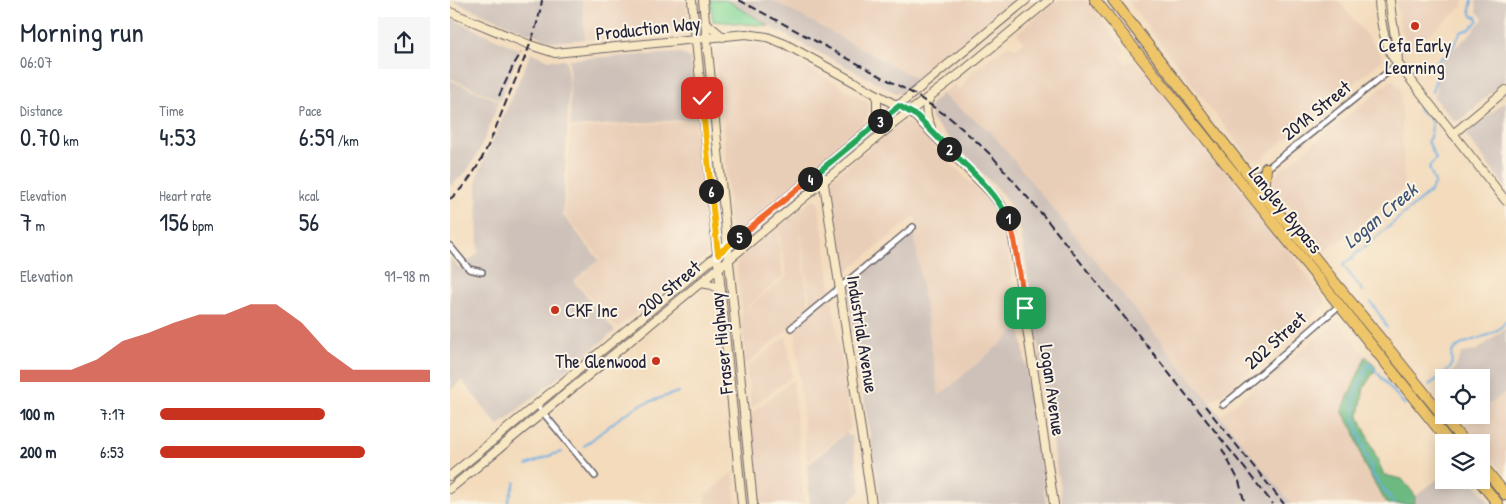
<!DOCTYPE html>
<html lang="en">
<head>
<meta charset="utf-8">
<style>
  :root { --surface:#fff; --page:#f6f6f7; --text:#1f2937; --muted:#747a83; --accent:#c8321e }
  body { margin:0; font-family:"Patrick Hand",sans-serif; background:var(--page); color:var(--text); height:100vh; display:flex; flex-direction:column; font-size:19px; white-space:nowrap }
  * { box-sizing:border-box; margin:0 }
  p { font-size:16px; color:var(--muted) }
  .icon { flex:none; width:28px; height:28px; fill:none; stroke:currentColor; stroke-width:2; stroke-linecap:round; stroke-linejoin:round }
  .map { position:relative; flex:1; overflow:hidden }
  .details { display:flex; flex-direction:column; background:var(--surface); width:450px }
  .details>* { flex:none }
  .fabs { position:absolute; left:985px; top:369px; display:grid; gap:10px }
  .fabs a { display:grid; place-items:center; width:55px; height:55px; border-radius:0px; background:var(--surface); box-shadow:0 2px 12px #0003; font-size:25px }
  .pin { position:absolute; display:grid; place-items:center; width:42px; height:42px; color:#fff; margin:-21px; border-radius:10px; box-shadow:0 2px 8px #0006 }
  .km { position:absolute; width:25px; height:25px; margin:-12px; border-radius:50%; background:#222; color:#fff; font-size:14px; line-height:25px; text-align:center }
  .round { display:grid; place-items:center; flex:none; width:52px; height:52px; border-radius:0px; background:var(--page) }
  .summary { display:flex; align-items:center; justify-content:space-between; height:85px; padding:0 20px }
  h1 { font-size:28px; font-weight:600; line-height:38px }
  .figures { display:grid; grid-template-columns:repeat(3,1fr); gap:8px; height:85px; padding:5px 20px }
  .figures div { display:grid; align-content:center }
  .figures b { font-size:25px; font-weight:600 }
  .figures small { font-size:14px; font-weight:400 }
  .figures p { font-size:14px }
  .chart { height:140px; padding:10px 20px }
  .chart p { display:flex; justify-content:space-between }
  .chart svg { width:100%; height:90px; margin-top:5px; fill:var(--accent); opacity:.7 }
  ul { padding:0 20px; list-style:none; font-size:16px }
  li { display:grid; grid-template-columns:80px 60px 1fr; align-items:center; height:38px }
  li i { height:12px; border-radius:6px; background:var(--accent) }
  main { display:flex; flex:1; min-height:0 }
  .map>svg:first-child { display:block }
</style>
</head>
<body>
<main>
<section class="details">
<div class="summary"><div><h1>Morning run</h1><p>06:07</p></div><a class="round"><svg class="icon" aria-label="share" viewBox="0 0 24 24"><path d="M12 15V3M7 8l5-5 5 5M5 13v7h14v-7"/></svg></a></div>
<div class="figures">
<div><p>Distance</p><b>0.70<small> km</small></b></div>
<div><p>Time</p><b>4:53</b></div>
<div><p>Pace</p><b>6:59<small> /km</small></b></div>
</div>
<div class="figures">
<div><p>Elevation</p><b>7<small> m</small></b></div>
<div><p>Heart rate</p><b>156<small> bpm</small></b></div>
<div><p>kcal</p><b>56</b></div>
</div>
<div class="chart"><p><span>Elevation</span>91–98 m</p>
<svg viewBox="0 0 160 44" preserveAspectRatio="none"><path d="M0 44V38L10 38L20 38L30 33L40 24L50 20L60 15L70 11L80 11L90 6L100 6L110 15L120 29L130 38L140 38L150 38L160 38V44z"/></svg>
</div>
<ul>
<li><b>100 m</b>7:17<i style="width:61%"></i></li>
<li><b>200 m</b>6:53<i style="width:76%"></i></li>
</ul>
</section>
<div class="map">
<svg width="1056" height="504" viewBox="0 0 1056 504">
  <rect width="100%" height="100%" fill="#fcf5e5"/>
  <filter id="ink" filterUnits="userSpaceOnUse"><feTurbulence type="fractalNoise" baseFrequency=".02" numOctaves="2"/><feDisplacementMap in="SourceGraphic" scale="10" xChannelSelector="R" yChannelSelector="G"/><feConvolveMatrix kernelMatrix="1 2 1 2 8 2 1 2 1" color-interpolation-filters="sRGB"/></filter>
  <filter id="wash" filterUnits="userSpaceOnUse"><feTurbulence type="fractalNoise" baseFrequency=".0096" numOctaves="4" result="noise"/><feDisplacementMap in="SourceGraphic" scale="20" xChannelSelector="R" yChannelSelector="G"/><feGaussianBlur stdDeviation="1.12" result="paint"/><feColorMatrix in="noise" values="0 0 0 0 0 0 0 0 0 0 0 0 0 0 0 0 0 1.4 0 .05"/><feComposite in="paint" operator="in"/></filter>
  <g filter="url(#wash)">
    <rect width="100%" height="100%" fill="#f3dbbc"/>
    <!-- built -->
    <g fill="#e9ceb7">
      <path d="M132,0H236L238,29L135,39Z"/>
      <path d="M322,0H572L521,41L519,39L469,80Z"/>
      <path d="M607,0H637L673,47L674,52L671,57L676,63L683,61L695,71L743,133L744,140L749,147L753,146L757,147L831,240L875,301L873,307L823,350L817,353L805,368L760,403L541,132L491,94L505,84L506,88H513L517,79L523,71L554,48L560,46L566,48L573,42L567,33Z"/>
      <path d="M677,0H888L932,55L931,61L810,160L799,158Z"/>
      <path d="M946,0H1014L1012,7L959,50L950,25Z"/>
      <path d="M294,44L324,48L387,84L416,102L419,106L418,115L410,129L287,234L282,233L280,225L271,86L268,84L264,54L269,46Z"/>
      <path d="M943,79L951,90L954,188L876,252L821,184L823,177Z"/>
      <path d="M247,121L259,253L167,328L126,281L151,259L115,215L121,129Z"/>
      <path d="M456,122L463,125L536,199L549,218L555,234L570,327L489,396L464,234L468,232L465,216L396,272L381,183L383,178L449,124Z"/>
      <path d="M363,199L368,201L401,428L357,462L345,328L362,313L348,212Z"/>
      <path d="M348,214L359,311L296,365L291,313L337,276L328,226Z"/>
      <path d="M327,228L333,276L292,311L286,261Z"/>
      <path d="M887,321L916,356L892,411L904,431L914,465L937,504H842L771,415Z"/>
      <path d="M336,336L342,376L301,408L297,368Z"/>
      <path d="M343,380L354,504H308L299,415Z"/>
      <path d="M1056,393V476L1031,446V442H1029L1015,427Z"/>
      <path d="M283,472L286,504H256L255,495Z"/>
    </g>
    <!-- industrial -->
    <g fill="#cec1b9">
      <path d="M0,0H132L135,39L105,42L77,32Z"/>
      <path d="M276,0H322L469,80L455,93H446L319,26Z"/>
      <path d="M1026,0H1056V79L1011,120L1004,121L983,96L986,93V71L991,60L1017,37L1033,19L1027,11Z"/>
      <path d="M0,18L70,50L50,100L0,78Z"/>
      <path d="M81,53L100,60H116L119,88L113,215L149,260L124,281L165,331L48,426L12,380L0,390V257L10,269L28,253L27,177Z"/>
      <path d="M230,53L240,58L248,119L121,127L119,59Z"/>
      <path d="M0,80L49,101L30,150L16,172L0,187Z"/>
      <path d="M491,94L541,132L842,504H612L572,237L569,223L563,211L553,195L481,119L480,105Z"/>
      <path d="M1056,101V188L1016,135Z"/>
      <path d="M464,234L489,396L570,327L596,504H431L397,288Z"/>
      <path d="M1056,328V392L1031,412V378L996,377L1003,372L1012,353L1026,351Z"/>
      <path d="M397,432L398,436H402L411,491L395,504H360L357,466Z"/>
      <path d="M994,474V480H1022L1041,504H967L966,496Z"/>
    </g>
    <!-- green -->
    <path fill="#86d99a" stroke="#547e6a" d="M260,0H276L319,26L263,21Z"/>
    <!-- forest -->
    <path fill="#6cb982" stroke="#476e5e" d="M916,356L926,368L914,388L909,416L934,475L952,479L965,495V504H937L914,465L904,431L892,411Z"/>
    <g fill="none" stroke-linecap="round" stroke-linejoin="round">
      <!-- stream -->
      <g stroke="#6eaee1" stroke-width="2">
        <path d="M982,92L986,78V62L1001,50L1011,32L1020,29L1028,20L1027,17L1022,16L1020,10L1022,0"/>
        <path d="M913,291L893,265L980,192L985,183L979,167L986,159L978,141C982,133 985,121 976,116C974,114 971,113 969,111L968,104"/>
        <path d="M921,302L935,323L937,328"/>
        <path d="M979,385C985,380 997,374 1001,367C1004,361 998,355 1005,349C1017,337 1044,340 1056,321"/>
        <path d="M134,446L172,416L190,405L228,392"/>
        <path d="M77,465L104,454L112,452"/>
        <path d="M944,503L923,475L904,418V397L919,363L955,405"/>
        <path d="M57,504L65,482"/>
      </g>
    </g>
  </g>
  <g filter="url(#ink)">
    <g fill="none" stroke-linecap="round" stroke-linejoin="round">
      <defs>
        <g id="street">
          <path d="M801,178L810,174L948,64"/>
          <path d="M0,246L19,269L32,272"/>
          <path d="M341,328L463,227"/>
          <path d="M86,404L145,476"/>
          <path d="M773,405C813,373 851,338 890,305"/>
        </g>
        <g id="secondary">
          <path d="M242,0L292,504"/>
          <path d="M253,0L303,504"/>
          <path d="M929,0C930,20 933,38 942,56L1056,201"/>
          <path d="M940,0C941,22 948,42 948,64"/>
          <path d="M0,12L80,45L105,53L296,34L317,37L335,44L464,115L541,193L551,205L562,231L604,504"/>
          <path d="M255,22L273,37"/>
          <path d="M427,95V123"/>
          <path d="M480,97C474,107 476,117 481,127"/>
          <path d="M1003,134L1056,90"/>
          <path d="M373,177L422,504"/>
          <path d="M251,283L262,285L271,290"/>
          <path d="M0,476L576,0"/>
          <path d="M0,489L447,121L512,72L599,0"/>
        </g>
        <g id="highway">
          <path d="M645,0L999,442"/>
          <path d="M663,0L814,195L1014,442"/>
          <path d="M814,195L816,168"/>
          <path d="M1031,464L1056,495"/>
          <path d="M1029,480L1048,504"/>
        </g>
      </defs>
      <!-- street casing -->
      <use href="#street" stroke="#6b6368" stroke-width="8"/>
      <!-- secondary casing -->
      <use href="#secondary" stroke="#6b6368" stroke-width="10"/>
      <!-- highway casing -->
      <use href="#highway" stroke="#6b6368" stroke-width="12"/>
      <!-- street -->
      <use href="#street" stroke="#fff" stroke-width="5"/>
      <!-- secondary -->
      <use href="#secondary" stroke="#f8e8c3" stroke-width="8"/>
      <!-- highway -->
      <use href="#highway" stroke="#eec569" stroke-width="10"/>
      <!-- rail -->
      <g stroke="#22223b" stroke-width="2" stroke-dasharray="8 4" stroke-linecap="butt">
        <path d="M289,0L464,94L500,118L526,141L542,156L597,220L823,504"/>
        <path d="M49,96L63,66L71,53"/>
        <path d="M0,199C31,174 43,133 58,97C71,66 87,34 92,0"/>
        <path d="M755,406L834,504"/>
        <path d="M772,449L789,481L795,504"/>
      </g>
    </g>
  </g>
  <g fill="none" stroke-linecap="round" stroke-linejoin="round" filter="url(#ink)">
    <defs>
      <path id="split-1" d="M558,218L564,239L575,308"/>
      <path id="split-2" d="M499,149C520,170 545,191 558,218"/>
      <path id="split-3" d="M430,121L449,106L467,116L499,149"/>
      <path id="split-4" d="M360,179L430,121"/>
      <path id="split-5" d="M289,237L360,179"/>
      <path id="split-6" d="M261,191L268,254L289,237"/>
      <path id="split-7" d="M252,98L261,191"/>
    </defs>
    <!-- split-1 casing -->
    <use href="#split-1" stroke="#fff" stroke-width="10"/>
    <!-- split-2 casing -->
    <use href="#split-2" stroke="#fff" stroke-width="10"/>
    <!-- split-3 casing -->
    <use href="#split-3" stroke="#fff" stroke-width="10"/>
    <!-- split-4 casing -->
    <use href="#split-4" stroke="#fff" stroke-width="10"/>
    <!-- split-5 casing -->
    <use href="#split-5" stroke="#fff" stroke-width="10"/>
    <!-- split-6 casing -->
    <use href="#split-6" stroke="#fff" stroke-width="10"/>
    <!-- split-7 casing -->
    <use href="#split-7" stroke="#fff" stroke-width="10"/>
    <!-- split-1 -->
    <use href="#split-1" stroke="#f0652b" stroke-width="6"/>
    <!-- split-2 -->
    <use href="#split-2" stroke="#22a559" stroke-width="6"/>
    <!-- split-3 -->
    <use href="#split-3" stroke="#22a559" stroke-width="6"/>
    <!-- split-4 -->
    <use href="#split-4" stroke="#22a559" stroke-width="6"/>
    <!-- split-5 -->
    <use href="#split-5" stroke="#f0652b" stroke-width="6"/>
    <!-- split-6 -->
    <use href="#split-6" stroke="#f5b400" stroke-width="6"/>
    <!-- split-7 -->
    <use href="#split-7" stroke="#f5b400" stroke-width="6"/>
  </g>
  <!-- markers -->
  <g fill="#c8321e" stroke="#fcf5e5" stroke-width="2">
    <circle cx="965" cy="26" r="5"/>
    <circle cx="105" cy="310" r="5"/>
    <circle cx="206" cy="361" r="5"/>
  </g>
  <g text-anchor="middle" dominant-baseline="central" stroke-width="4" stroke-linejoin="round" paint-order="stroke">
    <!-- street labels -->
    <g font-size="19" fill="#22223b" stroke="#fcf5e5">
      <text transform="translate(198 28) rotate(-6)">Production Way</text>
      <text transform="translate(866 110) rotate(-39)">201A Street</text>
      <text transform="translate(836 210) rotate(51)">Langley Bypass</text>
      <text transform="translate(219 288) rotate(-40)">200 Street</text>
      <text transform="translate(413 334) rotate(81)">Industrial Avenue</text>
      <text transform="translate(825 340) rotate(-42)">202 Street</text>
      <text transform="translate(271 343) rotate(-96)">Fraser Highway</text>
      <text transform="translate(603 390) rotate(82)">Logan Avenue</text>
    </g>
    <!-- poi labels -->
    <g font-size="19" fill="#22223b" stroke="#fcf5e5">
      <text x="965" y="45">Cefa Early<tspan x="965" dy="22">Learning</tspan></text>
      <text x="115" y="310" text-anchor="start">CKF Inc</text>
      <text x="196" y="361" text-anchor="end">The Glenwood</text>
    </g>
    <!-- water labels -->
    <g font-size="20" font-style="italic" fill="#3d5375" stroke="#fcf5e5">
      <text transform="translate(930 215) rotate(-40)">Logan Creek</text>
    </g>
  </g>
</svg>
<div class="fabs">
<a><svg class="icon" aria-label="locate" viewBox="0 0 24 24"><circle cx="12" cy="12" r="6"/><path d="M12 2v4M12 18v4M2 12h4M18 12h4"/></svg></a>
<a><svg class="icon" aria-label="layers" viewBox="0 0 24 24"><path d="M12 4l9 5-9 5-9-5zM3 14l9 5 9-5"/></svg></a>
</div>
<div class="pin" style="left:575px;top:308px;background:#1e9e55"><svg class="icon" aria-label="arrive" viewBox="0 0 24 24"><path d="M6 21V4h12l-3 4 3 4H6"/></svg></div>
<div class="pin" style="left:252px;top:98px;background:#d93025"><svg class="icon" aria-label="check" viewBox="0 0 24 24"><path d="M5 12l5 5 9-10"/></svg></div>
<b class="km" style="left:558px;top:218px">1</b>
<b class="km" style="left:499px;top:149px">2</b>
<b class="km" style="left:430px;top:121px">3</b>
<b class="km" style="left:360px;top:179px">4</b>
<b class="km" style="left:289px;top:237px">5</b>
<b class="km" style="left:261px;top:191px">6</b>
</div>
</main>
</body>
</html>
